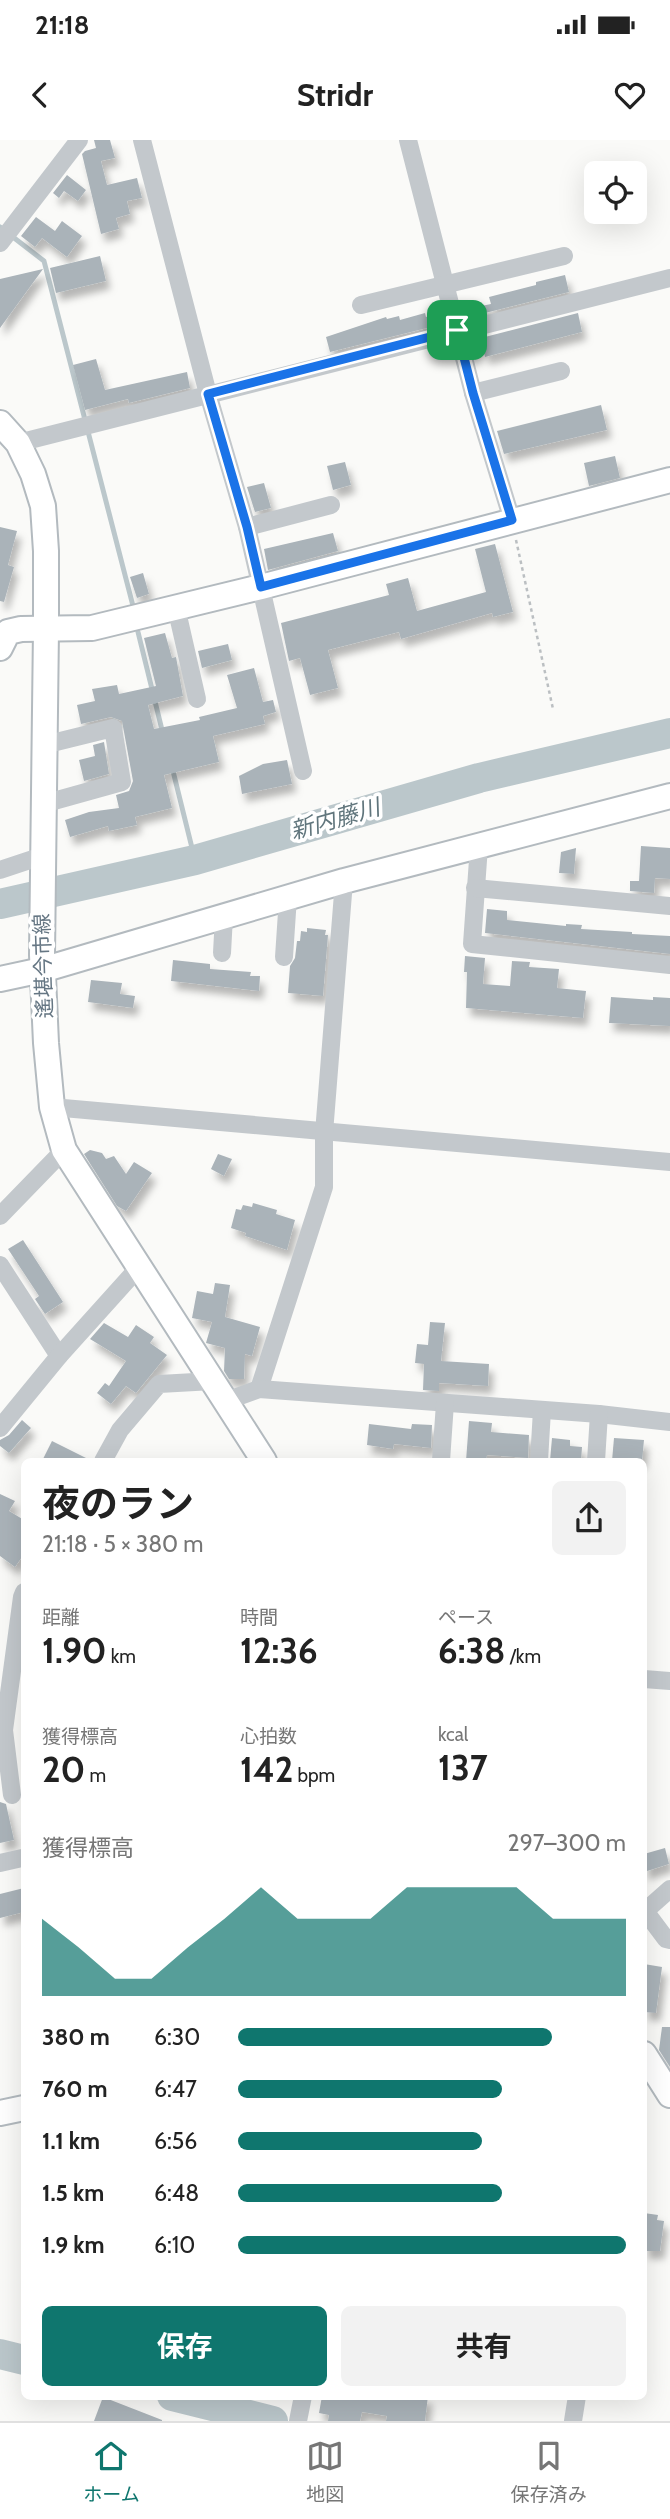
<!DOCTYPE html>
<html lang="ja">
<head>
<meta charset="utf-8">
<style>
  :root { --surface:#fff; --page:#f2f2f2; --text:#222; --muted:#767676; --line:#e0e0e0; --accent:#0f766e }
  body { margin:0; font-family:Cabin,"Noto Sans JP",sans-serif; background:var(--page); color:var(--text); height:100vh; display:flex; flex-direction:column; font-size:26px; white-space:nowrap }
  * { box-sizing:border-box; margin:0 }
  p { font-size:23px; color:var(--muted) }
  .icon { flex:none; width:38px; height:38px; fill:none; stroke:currentColor; stroke-width:2; stroke-linecap:round; stroke-linejoin:round }
  .map { position:relative; flex:1; overflow:hidden }
  .details { position:absolute; left:21px; top:1318px; width:626px; height:942px; display:flex; flex-direction:column; background:var(--surface); border-radius:10px; box-shadow:0 7px 28px #0002 }
  .details>* { flex:none }
  .tools { position:absolute; left:584px; top:21px; display:grid; gap:14px }
  .tools a { display:grid; place-items:center; width:63px; height:63px; border-radius:10px; background:var(--surface); box-shadow:0 7px 28px #0002; font-size:35px }
  .pin { position:absolute; display:grid; place-items:center; width:60px; height:60px; color:#fff; margin:-30px; border-radius:14px; box-shadow:0 4px 10px #0006 }
  .round { display:grid; place-items:center; flex:none; width:74px; height:74px; border-radius:10px; background:var(--page) }
  .summary { display:flex; align-items:center; justify-content:space-between; height:119px; padding:0 21px }
  h1 { font-size:38px; font-weight:700; line-height:52px }
  .figures { display:grid; grid-template-columns:repeat(3,1fr); gap:10px; height:119px; padding:7px 21px }
  .figures div { display:grid; align-content:center }
  .figures b { font-size:35px; font-weight:700 }
  .figures small { font-size:19px; font-weight:400 }
  .figures p { font-size:19px }
  .chart { height:196px; padding:14px 21px }
  .chart p { display:flex; justify-content:space-between }
  .chart svg { width:100%; height:126px; margin-top:7px; fill:var(--accent); opacity:.7 }
  .cta { display:flex; gap:14px; margin-top:auto; padding:14px 21px }
  .cta a { flex:1; height:80px; border-radius:10px; background:var(--accent); color:#fff; font-size:28px; font-weight:700; line-height:80px; text-align:center }
  .cta a+a { background:var(--page); color:var(--text) }
  ul { padding:0 21px; list-style:none; font-size:23px }
  li { display:grid; grid-template-columns:112px 84px 1fr; align-items:center; height:52px }
  li i { height:18px; border-radius:9px; background:var(--accent) }
  .status { display:flex; justify-content:space-between; align-items:center; height:49px; padding:0 35px; background:var(--surface); direction:ltr }
  .status svg { height:19px; fill:currentColor }
  header { display:flex; justify-content:space-between; align-items:center; height:91px; padding:0 21px; background:var(--surface); font-size:32px; font-weight:700 }
  .tab-bar { display:flex; justify-content:space-around; align-items:center; height:98px; border-top:2px solid var(--line); background:var(--surface); font-size:19px; color:var(--muted) }
  .tab-bar a { display:grid; justify-items:center; gap:4px }
  .tab-bar .active { color:var(--accent) }
  .map>svg:first-child { display:block }
</style>
</head>
<body>
<div class="status"><b>21:18</b><svg viewBox="0 0 49 12"><path d="M0 12V9h3v3zM5 12V6h3v6zM10 12V3h3v9zM15 12V0h3v12zM26 1h20v11H26zM47 4h2v5h-2z"/></svg></div>
<header><svg class="icon" aria-label="back" viewBox="0 0 24 24"><path d="M15 5l-7 7 7 7"/></svg>Stridr<svg class="icon" aria-label="heart" viewBox="0 0 24 24"><path d="M12 20l-8-8c-3-5 5-10 8-4 3-6 11-1 8 4z"/></svg></header>
<div class="map">
<svg width="670" height="2281" viewBox="0 0 670 2281">
  <defs>
    <filter id="shadow"><feDropShadow dx="4.5" dy="8" stdDeviation="3.5" flood-color="#0004"/></filter>
  </defs>
  <rect width="100%" height="100%" fill="#fafaf8"/>
  <g fill="none" stroke-linecap="round" stroke-linejoin="round">
    <!-- stream -->
    <g stroke="#bbc7cb" stroke-width="5">
      <path d="M0,87L44,121L133,466"/>
      <path d="M138,492L163,594"/>
      <path d="M172,627L195,720"/>
    </g>
    <!-- river -->
    <g stroke="#bbc7cb" stroke-width="30">
      <path d="M0,764L195,720L479,638L670,593"/>
      <path d="M0,2214L24,2220"/>
      <path d="M172,2256L273,2281"/>
    </g>
  </g>
  <!-- building -->
  <g fill="#aab3b9" filter="url(#shadow)">
    <path d="M94,0H110L115,18L101,21L107,45L137,38L142,58L127,61L130,74L116,78L119,89L101,94L82,14L85,11L96,8Z"/>
    <path d="M67,35L86,50L78,61L64,51L59,58L53,53Z"/>
    <path d="M36,77L55,91L62,81L82,96L67,117L42,98L35,107L21,96Z"/>
    <path d="M100,116L106,141L56,153L50,128Z"/>
    <path d="M43,129L0,188V139Z"/>
    <path d="M565,135L569,152L469,177L467,169L491,164L489,157L536,145V142Z"/>
    <path d="M441,172L443,184L330,212L326,197L386,177L387,179L399,176L400,180L425,173L426,177Z"/>
    <path d="M578,173L582,192L485,217L481,198Z"/>
    <path d="M96,219L105,250L187,232L190,248L129,263L128,259L85,270L73,225Z"/>
    <path d="M601,265L607,290L504,314L497,291Z"/>
    <path d="M615,316L620,338L589,346L584,323Z"/>
    <path d="M345,322L351,345L333,350L327,326Z"/>
    <path d="M264,343L271,368L255,372L247,347Z"/>
    <path d="M0,387L17,391L8,425L14,427L4,462L0,461Z"/>
    <path d="M333,393L338,411L268,430L264,409Z"/>
    <path d="M495,404L513,472L493,477L492,473L401,499L399,492L328,510L338,548L310,555L300,518L289,521L281,483L389,455L386,444L408,438L417,471L486,452L475,409Z"/>
    <path d="M143,433L149,454L137,458L130,437Z"/>
    <path d="M165,493L172,518L176,517L183,556L148,565L154,589L200,580L199,577L237,568L227,535L254,528L263,562L273,560L276,572L263,576L265,584L213,596L219,622L164,635L172,668L135,677L137,685L109,691L108,686L70,697L65,680L89,672L119,668L116,655L129,651L133,641L122,581L111,577L81,584L77,565L95,561L92,549L117,545L119,554L156,546L144,498Z"/>
    <path d="M228,504L232,520L202,528L198,511Z"/>
    <path d="M104,602L109,634L84,641L79,620L95,616L93,605Z"/>
    <path d="M287,620L292,644L242,654L239,636L263,624Z"/>
    <path d="M641,706L670,708V739L655,738L654,753L630,751V741H639Z"/>
    <path d="M576,708L574,734L559,733L561,712Z"/>
    <path d="M487,769L507,771V780L566,786V784L582,785L581,789L632,792V794L670,796V814L485,793Z"/>
    <path d="M307,788L326,790L325,795H328L323,856L288,853L290,826L295,818L297,801H300L301,791L307,792Z"/>
    <path d="M465,816L485,818L483,844L510,846L512,821L530,822L529,827L559,829L557,848L586,851L583,878L466,868L467,832H464Z"/>
    <path d="M173,820L210,824V829L251,832L250,836H260L259,851L171,841Z"/>
    <path d="M91,840L122,843L120,854L135,856L133,868L88,862Z"/>
    <path d="M611,857L653,860V857L670,858V886L609,883Z"/>
    <path d="M90,1010L102,1013L106,1019L114,1016L126,1034L134,1022L152,1033L126,1071L117,1066L84,1014Z"/>
    <path d="M218,1014L232,1019L224,1036L211,1029Z"/>
    <path d="M253,1063L277,1070L276,1074L295,1080L287,1110L245,1096L246,1093L231,1088L236,1069L241,1070L243,1065L252,1067Z"/>
    <path d="M23,1100L63,1162L45,1174L35,1159L39,1156L8,1109Z"/>
    <path d="M215,1143L230,1145L225,1177L260,1187L252,1216L245,1214L244,1239H229L224,1231L225,1208L206,1203L212,1182L192,1178L197,1151L213,1154Z"/>
    <path d="M430,1182L445,1183L441,1221L489,1224L488,1246L439,1243V1251L423,1250L424,1224L415,1223L417,1204L428,1205Z"/>
    <path d="M104,1183L128,1197L136,1185L154,1197L150,1203L167,1215L136,1253L126,1246L111,1264L97,1253L105,1243L109,1246L126,1221L90,1199Z"/>
    <path d="M22,1280L31,1288L9,1313L0,1306V1300L9,1295Z"/>
    <path d="M469,1281L492,1283L491,1292L529,1295L528,1318L487,1315L486,1321H466Z"/>
    <path d="M369,1284L411,1289L412,1284L432,1285L431,1308L394,1304L393,1309L367,1305Z"/>
    <path d="M552,1298L570,1300V1306L582,1307L581,1321H550Z"/>
    <path d="M614,1298L644,1300L642,1321H612Z"/>
    <path d="M52,1301L92,1321H42Z"/>
    <path d="M0,1354L15,1361L9,1371L24,1380V1414L15,1427L0,1416Z"/>
    <path d="M0,1662L6,1664L14,1700L0,1703Z"/>
    <path d="M665,1708L669,1724L644,1732V1714Z"/>
    <path d="M24,1748V1772L0,1778V1754Z"/>
    <path d="M644,1824L662,1827L656,1873L644,1872Z"/>
    <path d="M662,1887H670V1927L659,1910Z"/>
    <path d="M644,2073L658,2075L657,2080L664,2081L660,2111H644Z"/>
    <path d="M322,2256H428L425,2281H386L387,2276L362,2272L360,2281H328L329,2275L319,2273Z"/>
    <path d="M103,2257L162,2280V2281H94Z"/>
  </g>
  <g fill="none" stroke-linecap="round" stroke-linejoin="round">
    <defs>
      <g id="secondary">
        <path d="M0,283L18,303L33,334L43,366L46,411V489L42,815L46,903L52,967L64,1010L264,1321"/>
        <path d="M0,508L8,492L21,489L92,488L261,447L670,340"/>
        <path d="M0,839L42,830L344,741L670,656"/>
        <path d="M644,1914L670,1955"/>
        <path d="M0,1973L24,1968"/>
      </g>
    </defs>
    <!-- secondary casing -->
    <use href="#secondary" stroke="#b3babf" stroke-width="28"/>
    <!-- path -->
    <path stroke="#bbbfc2" stroke-width="2.5" stroke-dasharray="3.5 3.5" stroke-linecap="butt" d="M516,400L553,569"/>
    <!-- street -->
    <g stroke="#c3c8cc" stroke-width="18">
      <path d="M142,0L208,254L247,387L303,631"/>
      <path d="M408,0L473,253L512,380"/>
      <path d="M0,103L79,0"/>
      <path d="M361,165L564,116"/>
      <path d="M473,253L561,231"/>
      <path d="M18,303L670,138"/>
      <path d="M247,387L331,365"/>
      <path d="M176,467L197,559"/>
      <path d="M43,664L122,642L113,588L44,605"/>
      <path d="M479,706L472,804L670,825"/>
      <path d="M0,730L42,716"/>
      <path d="M475,748L670,766"/>
      <path d="M222,813L224,776"/>
      <path d="M284,817L288,757"/>
      <path d="M52,967L670,1022"/>
      <path d="M0,1076L64,1010"/>
      <path d="M0,1125L59,1216"/>
      <path d="M259,1249L324,1047V993L344,741"/>
      <path d="M226,1261L259,1249L599,1274L670,1282"/>
      <path d="M0,1288L59,1216L140,1126"/>
      <path d="M103,1321L120,1290L159,1244L213,1241"/>
      <path d="M441,1321L445,1263"/>
      <path d="M539,1321L542,1270"/>
      <path d="M596,1321L599,1274"/>
      <path d="M644,1539L670,1541"/>
      <path d="M12,1655L4,1590L22,1457L24,1452"/>
      <path d="M0,1723L22,1718"/>
      <path d="M645,1771L666,1799L670,1800"/>
      <path d="M644,1772L670,1749"/>
      <path d="M298,2281L303,2256"/>
      <path d="M573,2281L577,2256"/>
    </g>
    <!-- secondary -->
    <use href="#secondary" stroke="#fff" stroke-width="24"/>
  </g>
  <g fill="none" stroke-linecap="round" stroke-linejoin="round">
    <defs>
      <path id="route" d="M457,190L473,253L512,380L261,447L247,387L208,254Z"/>
    </defs>
    <!-- route casing -->
    <use href="#route" stroke="#fff" stroke-width="14"/>
    <!-- route -->
    <use href="#route" stroke="#1a73e8" stroke-width="9"/>
  </g>
  <g text-anchor="middle" dominant-baseline="central" stroke-width="7" stroke-linejoin="round" paint-order="stroke">
    <!-- street labels -->
    <g font-size="21" fill="#657683" stroke="#fff">
      <text transform="translate(43 826) rotate(-92)">遙堪今市線</text>
    </g>
    <!-- water labels -->
    <g font-size="23" font-style="italic" fill="#60757c" stroke="#fff">
      <text transform="translate(335 679) rotate(-16)">新内藤川</text>
    </g>
  </g>
</svg>
<div class="tools">
<a><svg class="icon" aria-label="locate" viewBox="0 0 24 24"><circle cx="12" cy="12" r="6"/><path d="M12 2v4M12 18v4M2 12h4M18 12h4"/></svg></a>
</div>
<div class="pin" style="left:457px;top:190px;background:#1e9e55"><svg class="icon" aria-label="arrive" viewBox="0 0 24 24"><path d="M6 21V4h12l-3 4 3 4H6"/></svg></div>
<section class="details">
<div class="summary"><div><h1>夜のラン</h1><p>21:18 · 5 × 380 m</p></div><a class="round"><svg class="icon" aria-label="share" viewBox="0 0 24 24"><path d="M12 15V3M7 8l5-5 5 5M5 13v7h14v-7"/></svg></a></div>
<div class="figures">
<div><p>距離</p><b>1.90<small> km</small></b></div>
<div><p>時間</p><b>12:36</b></div>
<div><p>ペース</p><b>6:38<small> /km</small></b></div>
</div>
<div class="figures">
<div><p>獲得標高</p><b>20<small> m</small></b></div>
<div><p>心拍数</p><b>142<small> bpm</small></b></div>
<div><p>kcal</p><b>137</b></div>
</div>
<div class="chart"><p><span>獲得標高</span>297–300 m</p>
<svg viewBox="0 0 160 44" preserveAspectRatio="none"><path d="M0 44V17L10 27L20 38L30 38L40 27L50 17L60 6L70 17L80 17L90 17L100 6L110 6L120 6L130 6L140 17L150 17L160 17V44z"/></svg>
</div>
<ul>
<li><b>380 m</b>6:30<i style="width:81%"></i></li>
<li><b>760 m</b>6:47<i style="width:68%"></i></li>
<li><b>1.1 km</b>6:56<i style="width:63%"></i></li>
<li><b>1.5 km</b>6:48<i style="width:68%"></i></li>
<li><b>1.9 km</b>6:10<i style="width:100%"></i></li>
</ul>
<div class="cta"><a>保存</a><a>共有</a></div>
</section>
</div>
<nav class="tab-bar">
<a class="active"><svg class="icon" aria-label="home" viewBox="0 0 24 24"><path d="M3 11l9-7 9 7M6 9v11h12V9"/></svg>ホーム</a>
<a><svg class="icon" aria-label="map" viewBox="0 0 24 24"><path d="M3 6l6-2 6 2 6-2v14l-6 2-6-2-6 2zM9 4v14M15 6v14"/></svg>地図</a>
<a><svg class="icon" aria-label="saved" viewBox="0 0 24 24"><path d="M7 4h10v16l-5-4-5 4z"/></svg>保存済み</a>
</nav>
</body>
</html>
